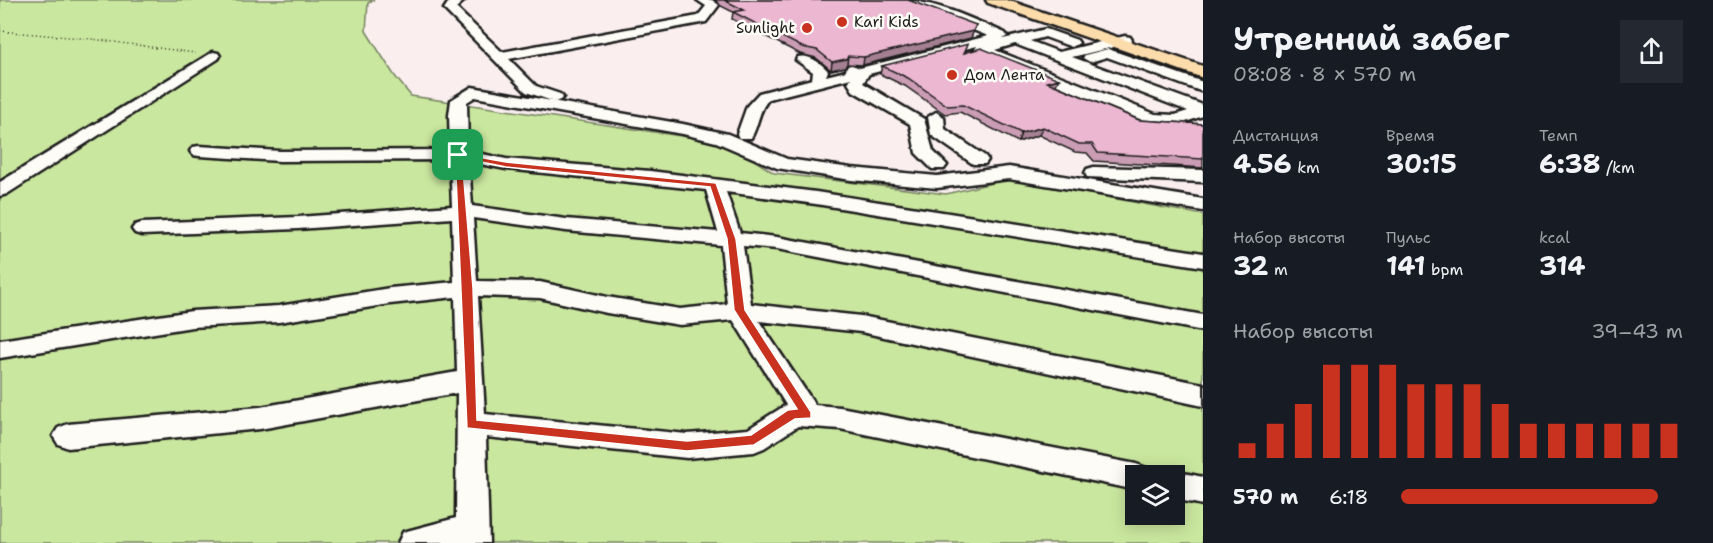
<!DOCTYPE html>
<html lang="ru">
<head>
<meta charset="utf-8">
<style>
  :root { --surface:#171b24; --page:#242831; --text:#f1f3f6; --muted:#9ea1a6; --accent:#c8321e }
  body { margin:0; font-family:"Shantell Sans",sans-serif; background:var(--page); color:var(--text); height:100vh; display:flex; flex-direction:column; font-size:22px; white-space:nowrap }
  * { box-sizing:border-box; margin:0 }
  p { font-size:20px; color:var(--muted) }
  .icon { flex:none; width:33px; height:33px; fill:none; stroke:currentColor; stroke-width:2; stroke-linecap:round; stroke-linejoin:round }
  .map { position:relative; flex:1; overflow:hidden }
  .sheet { display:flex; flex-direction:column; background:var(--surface); width:510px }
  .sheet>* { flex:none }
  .fabs { position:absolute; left:1125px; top:465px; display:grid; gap:12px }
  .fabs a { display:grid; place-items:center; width:60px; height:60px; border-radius:0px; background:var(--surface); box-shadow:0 3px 15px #0003; font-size:30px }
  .pin { position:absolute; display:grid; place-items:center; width:51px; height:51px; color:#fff; margin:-26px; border-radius:12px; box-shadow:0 3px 9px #0006 }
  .round { display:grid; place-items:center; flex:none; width:63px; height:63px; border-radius:0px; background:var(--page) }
  .head { display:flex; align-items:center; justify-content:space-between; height:102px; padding:0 30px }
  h1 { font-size:33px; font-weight:700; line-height:45px }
  .stats { display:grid; grid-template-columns:repeat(3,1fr); gap:9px; height:102px; padding:6px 30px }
  .stats div { display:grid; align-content:center }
  .stats b { font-size:26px; font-weight:700 }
  .stats small { font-size:16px; font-weight:400 }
  .stats p { font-size:16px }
  .chart { height:168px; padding:12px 30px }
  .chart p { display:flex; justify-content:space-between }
  .chart svg { width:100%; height:108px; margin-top:6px; stroke:var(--accent); stroke-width:6 }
  ul { padding:0 30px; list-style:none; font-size:20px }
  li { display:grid; grid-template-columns:96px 72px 1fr; align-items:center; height:45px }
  li i { height:15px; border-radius:8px; background:var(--accent) }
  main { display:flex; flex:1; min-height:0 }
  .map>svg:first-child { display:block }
</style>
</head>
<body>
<main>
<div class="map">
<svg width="1203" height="543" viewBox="0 0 1203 543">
  <rect width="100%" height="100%" fill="#faeeef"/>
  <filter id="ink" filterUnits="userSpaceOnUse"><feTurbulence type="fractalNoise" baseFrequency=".0167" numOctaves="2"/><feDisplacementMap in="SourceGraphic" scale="12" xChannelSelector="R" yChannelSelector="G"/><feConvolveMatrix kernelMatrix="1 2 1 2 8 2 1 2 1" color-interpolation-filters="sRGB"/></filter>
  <g filter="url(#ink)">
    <!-- green -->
    <path fill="#cae79f" stroke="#73825e" stroke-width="1.5" fill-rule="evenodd" d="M0,0H374L368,3L366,31L394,75L411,96L728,143L774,173L946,194L1009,179L1203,215V543H0ZM1136,476H1174V514H1136Z"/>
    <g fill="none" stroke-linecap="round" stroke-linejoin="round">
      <defs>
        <g id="minor">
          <path d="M465,0L456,8L502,52L698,16L706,6L697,0H712L719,5L706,22L509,59L536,86L560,94L563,97L560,100L555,102L526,92L444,9L450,0Z"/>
          <path d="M898,0C934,0 972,19 1005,33L1007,36L1003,39L1046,29L1077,40L1079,43L1072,47L1045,37L1030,41L1059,52L1125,36L1130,37L1132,40L1130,43L1072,57L1203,105V116L1177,125L1147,122L977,52L975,49L977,46L869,74L863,83L924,119L933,151L947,165L944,169H932L916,153L910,124L853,91L848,83L851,78L769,99C758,110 759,125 751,138H739L737,134L747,106L759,93L812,79L813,72L796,60L798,57C808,54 822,63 828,71L826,76L846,71L847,66L852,65L860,68L988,36ZM1015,44L1188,111L1175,115L1155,114L995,50Z"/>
          <path d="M1108,49L1203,82V92L1107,57L1090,62L1083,58L1085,55Z"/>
          <path d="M213,52L218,53L220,56L218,59L7,194L0,196V182Z"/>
          <path d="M472,87L683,124L728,134L787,159L851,168L937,176L1009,167L1203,199V211L1009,179L937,188L851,180L777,168L716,142L683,134L475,97L467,102L468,151L506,159L650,171L816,192L1203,253V267L816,204L726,192L740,233L777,237L1203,315V331L777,249L743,246L751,304L861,316L1203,384V406L861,332L759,321L815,405L840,407L1136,464L1147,468L1151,476H1136V490L840,429L798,426L764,448L754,452L687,458L486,437L489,543H398L403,532L456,518L457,393L260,429L68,448L58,444L53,436L58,428L68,424L260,407L457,372L455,297L390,304L279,322L192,327L0,358V340L192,311L279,306L390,288L454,282L452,218L298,229L142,235L135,233L132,229L135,225L142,223L298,217L452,206L450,160L280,161L199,156L193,155L190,151L193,147L199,146L280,151L450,150L449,115L451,100ZM469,162L506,169L706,190L718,232L566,219L472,206ZM473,218L566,231L721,245L727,304L680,309L607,297L540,282L477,281ZM478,296L540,298L607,313L680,325L733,320L786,405L748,429L687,434L485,414Z"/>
          <path d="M936,112L944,117L945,129L985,156L988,160L985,164H973L931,135L928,117Z"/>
          <path d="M1094,167L1203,170V182L1087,177L1085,173L1087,169Z"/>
          <path d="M1174,471L1203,477V505L1174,499V476H1163Z"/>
        </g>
        <path id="major" d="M986,0H1007L1203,66V78L988,3Z"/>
      </defs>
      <!-- minor casing -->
      <use href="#minor" stroke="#1c1c1c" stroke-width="5"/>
      <!-- major casing -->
      <use href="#major" stroke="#1c1c1c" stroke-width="5"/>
      <!-- path -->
      <path stroke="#1c1c1c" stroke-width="1.5" stroke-dasharray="1 3" stroke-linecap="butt" d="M0,31L92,39L195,53"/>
      <!-- minor -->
      <use href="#minor" fill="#fdfcf7" fill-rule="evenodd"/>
      <!-- major -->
      <use href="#major" fill="#fddcac" fill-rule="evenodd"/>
    </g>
    <!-- wall -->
    <g fill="#cb9db4" stroke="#1c1c1c" stroke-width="1.5">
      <path d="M715,0H908L971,38L863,65L847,64L845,67L831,70L816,58L800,54L732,19L733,12L721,6Z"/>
      <path d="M965,52L1056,86L1139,120L1203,124V168L1094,161L1087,153L1075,152L1039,135L1018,142L960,112L945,114L905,86L880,74L882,66Z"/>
    </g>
    <!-- shaded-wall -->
    <g fill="#a58092" stroke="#1c1c1c" stroke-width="1.5">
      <path d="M976,25L971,38L863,65L864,57Z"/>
      <path d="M848,56L847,64L845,67L831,70L832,62Z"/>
      <path d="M1059,79L1055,87L1047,82Z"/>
      <path d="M1043,127L1039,135L1018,142L1021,133Z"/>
    </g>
    <!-- building -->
    <g fill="#ecb7d1" stroke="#1c1c1c" stroke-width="1.5">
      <path d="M724,0H908L976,25L973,31L864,57L848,56L846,59L832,62L817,50L802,47L733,12L744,10Z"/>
      <path d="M968,44L964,53L981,48L1059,79L1047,82L1139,120L1203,124V159L1098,153L1092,144H1079L1043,127L1021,133L963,105L948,106L908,78L882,66Z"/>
    </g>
  </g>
  <!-- route -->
  <path fill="#c8321e" stroke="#fff" stroke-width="1.5" fill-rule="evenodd" d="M455,153L506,162L716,183L736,239L745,310L811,412V418L795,419L754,445L687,451L467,428ZM462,158L506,167L710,187L727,239L734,310L797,409L788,410L751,435L687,441L477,420L473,288Z"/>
  <!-- markers -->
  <g fill="#c8321e" stroke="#fdfcf7" stroke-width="2">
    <circle cx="842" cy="22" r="6"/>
    <circle cx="807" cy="28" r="6"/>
    <circle cx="952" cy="75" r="6"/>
  </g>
  <g text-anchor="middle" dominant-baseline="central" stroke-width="5" stroke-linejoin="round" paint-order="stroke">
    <!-- far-poi labels -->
    <g font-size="15" fill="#1c1c1c" stroke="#fdfcf7" text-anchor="start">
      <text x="854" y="22">Kari Kids</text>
      <text x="795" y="28" text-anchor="end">Sunlight</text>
      <text x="964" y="75">Дом Лента</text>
    </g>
  </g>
</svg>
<div class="fabs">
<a><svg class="icon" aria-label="layers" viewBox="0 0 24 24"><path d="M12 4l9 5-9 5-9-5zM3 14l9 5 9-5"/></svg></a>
</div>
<div class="pin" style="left:458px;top:155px;background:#1e9e55"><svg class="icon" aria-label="arrive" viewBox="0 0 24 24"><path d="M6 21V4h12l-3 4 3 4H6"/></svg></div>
</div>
<section class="sheet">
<div class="head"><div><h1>Утренний забег</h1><p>08:08 · 8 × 570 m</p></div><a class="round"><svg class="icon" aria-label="share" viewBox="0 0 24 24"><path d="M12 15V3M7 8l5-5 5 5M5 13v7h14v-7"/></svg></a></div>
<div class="stats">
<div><p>Дистанция</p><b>4.56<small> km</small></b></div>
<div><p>Время</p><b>30:15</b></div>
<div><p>Темп</p><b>6:38<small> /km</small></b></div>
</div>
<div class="stats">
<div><p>Набор высоты</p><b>32<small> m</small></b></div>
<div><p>Пульс</p><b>141<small> bpm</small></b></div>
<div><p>kcal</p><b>314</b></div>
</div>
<div class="chart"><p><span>Набор высоты</span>39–43 m</p>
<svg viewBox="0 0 160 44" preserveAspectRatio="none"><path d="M5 44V38M15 44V30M25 44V22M35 44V6M45 44V6M55 44V6M65 44V14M75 44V14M85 44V14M95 44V22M105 44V30M115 44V30M125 44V30M135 44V30M145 44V30M155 44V30"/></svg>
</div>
<ul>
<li><b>570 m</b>6:18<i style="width:91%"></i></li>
</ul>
</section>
</main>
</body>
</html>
